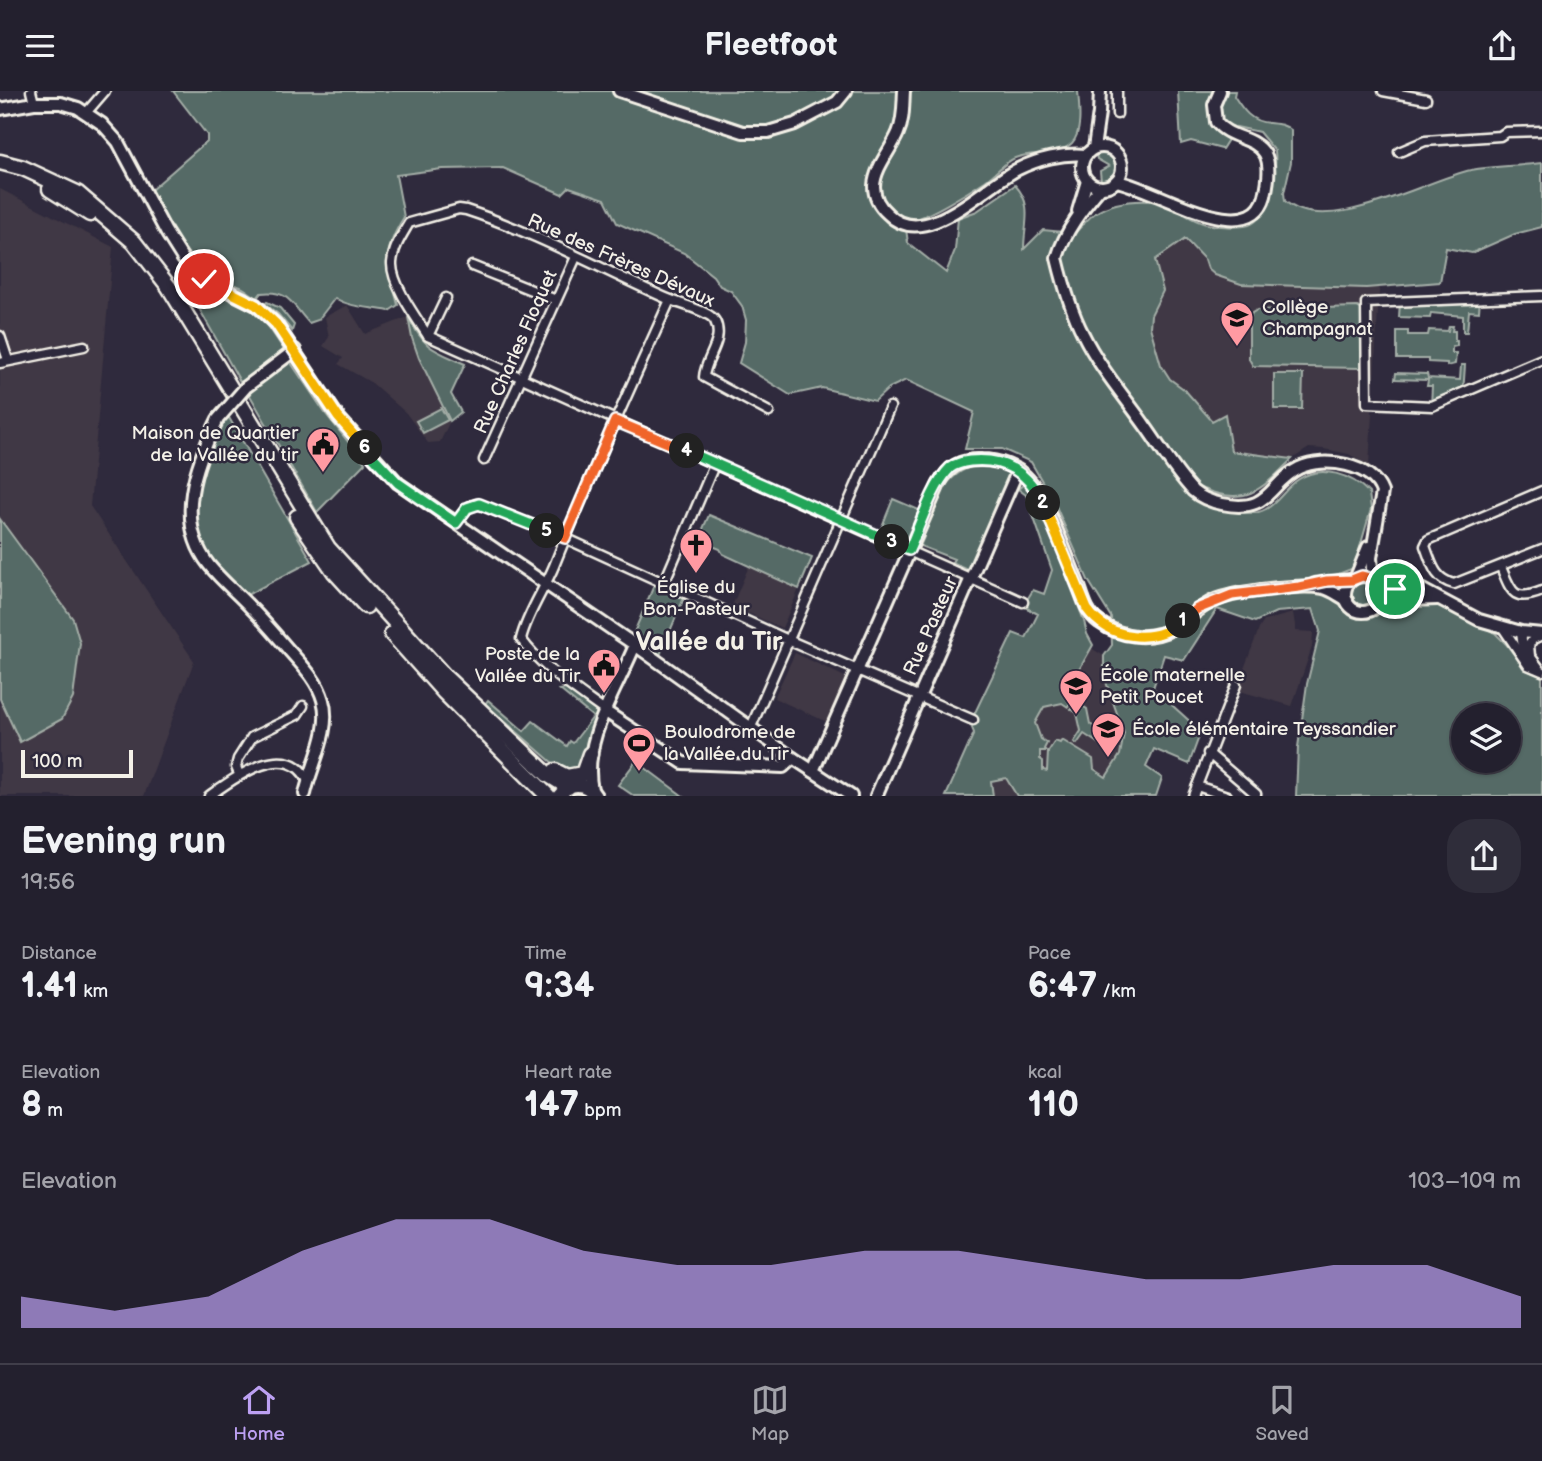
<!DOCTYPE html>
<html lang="en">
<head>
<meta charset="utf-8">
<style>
  :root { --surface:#23202e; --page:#2f2d3a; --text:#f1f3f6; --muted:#a3a3aa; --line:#403e4a; --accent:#bca0f2 }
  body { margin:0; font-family:"Balsamiq Sans",sans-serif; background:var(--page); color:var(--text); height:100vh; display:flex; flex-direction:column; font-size:26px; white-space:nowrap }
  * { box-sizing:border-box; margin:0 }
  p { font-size:23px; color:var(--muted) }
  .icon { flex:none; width:38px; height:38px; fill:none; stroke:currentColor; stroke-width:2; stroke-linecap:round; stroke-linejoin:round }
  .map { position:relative; height:705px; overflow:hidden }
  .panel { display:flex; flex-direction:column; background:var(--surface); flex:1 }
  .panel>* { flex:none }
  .fabs { position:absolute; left:1451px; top:612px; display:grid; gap:14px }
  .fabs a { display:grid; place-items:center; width:70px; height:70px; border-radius:50%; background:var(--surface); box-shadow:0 2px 5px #0004,0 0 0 2px var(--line); font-size:35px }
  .scale { position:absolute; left:21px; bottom:18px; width:112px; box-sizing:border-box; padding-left:7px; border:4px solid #f4f1e8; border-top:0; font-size:19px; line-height:24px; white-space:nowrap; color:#f4f1e8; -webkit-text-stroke:5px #2f2a3d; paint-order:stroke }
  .pin { position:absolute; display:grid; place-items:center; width:60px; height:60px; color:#fff; margin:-30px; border:4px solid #fff; border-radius:50%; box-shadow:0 2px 7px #0007 }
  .km { position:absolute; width:35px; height:35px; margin:-18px; border-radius:50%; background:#222; color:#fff; font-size:19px; line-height:35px; text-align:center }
  .round { display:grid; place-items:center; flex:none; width:74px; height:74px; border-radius:28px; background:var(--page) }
  .headline { display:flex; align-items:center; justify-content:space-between; height:119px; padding:0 21px }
  h1 { font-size:38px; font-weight:700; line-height:52px }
  .metrics { display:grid; grid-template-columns:repeat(3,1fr); gap:10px; height:119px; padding:7px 21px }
  .metrics div { display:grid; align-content:center }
  .metrics b { font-size:35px; font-weight:700 }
  .metrics small { font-size:19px; font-weight:400 }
  .metrics p { font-size:19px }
  .chart { height:196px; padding:14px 21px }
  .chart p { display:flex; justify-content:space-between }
  .chart svg { width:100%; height:126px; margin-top:7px; fill:var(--accent); opacity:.7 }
  header { display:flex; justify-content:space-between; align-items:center; height:91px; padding:0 21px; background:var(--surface); font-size:32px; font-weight:700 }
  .tabs { display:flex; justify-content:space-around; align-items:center; height:98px; border-top:2px solid var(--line); background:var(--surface); font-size:19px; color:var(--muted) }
  .tabs a { display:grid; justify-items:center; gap:4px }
  .tabs .active { color:var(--accent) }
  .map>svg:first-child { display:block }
</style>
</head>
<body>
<header><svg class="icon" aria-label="menu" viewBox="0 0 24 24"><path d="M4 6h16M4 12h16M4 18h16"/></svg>Fleetfoot<svg class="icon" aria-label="share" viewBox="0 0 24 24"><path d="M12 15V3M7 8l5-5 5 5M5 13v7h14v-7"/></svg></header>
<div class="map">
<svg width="1542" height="705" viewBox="0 0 1542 705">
  <rect width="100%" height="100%" fill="#2f2a3d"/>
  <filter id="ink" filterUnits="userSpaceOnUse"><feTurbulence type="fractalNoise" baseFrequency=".0143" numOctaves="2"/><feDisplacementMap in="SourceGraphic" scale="14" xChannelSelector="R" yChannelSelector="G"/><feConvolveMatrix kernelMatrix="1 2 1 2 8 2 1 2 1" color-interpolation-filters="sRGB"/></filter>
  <g filter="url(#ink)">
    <!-- built -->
    <g fill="#403844">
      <path d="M0,98L113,156L90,415L194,570L144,705H0Z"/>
      <path d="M1104,114L1195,135L1211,142L1384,115L1369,375L1349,363L1324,358L1309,357L1292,368L1262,397L1246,404L1216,403L1091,134Z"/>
      <path d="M347,214L365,243L408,226L412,247L419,267L450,330L440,351L428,352L406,322L372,292L338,273L343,267L323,255L329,246L325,226Z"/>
      <path d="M749,475L799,498L782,537L732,515Z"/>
      <path d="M1293,522L1296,540L1313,541L1312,556L1292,615L1236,599L1259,538L1264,530Z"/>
      <path d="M1073,546L1104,565L1107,594L1122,629L1125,648L1116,674L1103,689L1052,692L1037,674L1031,642L1048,573Z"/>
      <path d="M795,562L847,587L827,631L774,607Z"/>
      <path d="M991,646L1034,705H993Z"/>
    </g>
    <!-- green -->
    <g fill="#546a66" stroke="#a4aea7" stroke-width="2" fill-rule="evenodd">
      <path d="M173,0H1078C1079,15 1083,40 1072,52C1058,66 1032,60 1015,67C1005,71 995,83 985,90C967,102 930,125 910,130L906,138L908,152L946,182L955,159L958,127L977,120L1015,94C1034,114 1024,133 1024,158L1043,139L1074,142C1081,137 1087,128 1094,123C1110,112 1132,109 1151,110C1173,112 1186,128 1206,133C1218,135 1238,137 1249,134C1269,127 1277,78 1275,60L1259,41L1236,36L1222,58L1191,50L1181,53L1178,0H1235L1234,5C1243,19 1251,31 1269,32C1279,33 1283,33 1291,39V71L1284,102L1285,110C1326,147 1425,89 1471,79C1494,75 1519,75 1542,72V136L1515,143L1472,162L1446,157L1440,191L1366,197L1241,193L1215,184L1208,178L1205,169L1185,148L1155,169L1163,200L1151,224L1150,236L1161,274L1170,288L1185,299L1212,330L1225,323L1231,360L1292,368C1262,398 1247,416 1203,398L1217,419C1231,420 1253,426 1266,418C1279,411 1286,396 1299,388C1322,373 1352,384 1369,402L1371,418L1354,477L1333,485L1313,500L1324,502L1338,509L1350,524L1358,526L1376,525L1384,519L1401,514L1437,513L1495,542L1506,553L1526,579L1542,585V705H1296L1298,656L1307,593L1320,540L1313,518L1276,521L1255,531L1217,518L1184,569L1164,564L1153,597L1195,635L1200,643L1189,673L1154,658L1146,676L1162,687L1156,705H1017L1006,687L991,690L993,705H946L974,642L970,632L1013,542L1026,547L1038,523L1023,515L1033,499L1044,503L1052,479L1026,404L1018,398L1023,394L1034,399L1084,530L1087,543L1093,554L1066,602L1072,606L1068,616L1062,612L1044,616L1035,632L1041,648L1047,652L1044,658L1046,660H1040V668L1043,670V679L1047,680L1048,661L1055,650L1060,652L1062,649L1093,668L1094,678L1106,686L1120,664L1124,642L1107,594L1104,579V565L1112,554L1111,526L1088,489L1055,413L1031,371L1002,358H965L974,321L906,289L889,297L875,310L822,297L790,304L739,272L745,251L746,229L742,215L731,200L720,195L713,185L684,162L617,132L605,108L569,96L562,103L503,77L442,78L396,84L404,126C380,164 388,173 398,214L389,220C370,216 351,217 335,207L318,229L309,232C292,214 289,198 261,202L257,207C251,203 245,197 238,195C231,192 224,191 217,188C185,169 167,131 151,99L207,50V44ZM1463,625H1508V670H1463Z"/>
      <path d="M1100,60C1121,65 1122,84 1101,90L1100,80L1109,75L1097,68L1096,64Z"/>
      <path d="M181,179L211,200L247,216L264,229L286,262L242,294L191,203Z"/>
      <path d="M1480,206L1479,221L1469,220L1467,241H1463V225L1431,222L1430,227L1399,226L1400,211Z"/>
      <path d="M267,211L280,217L294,234L292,240L278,223L265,213Z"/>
      <path d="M1357,216L1363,219L1362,277L1253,275L1249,268V228L1252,222L1257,219Z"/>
      <path d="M408,226C426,259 432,258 465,273L451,303L461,321L450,330L419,267L412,247Z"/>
      <path d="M1449,235H1453L1452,240H1455V250H1457V255L1452,256V262H1456L1455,273L1447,275V272L1428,271V268H1397V240H1408V244H1428L1429,239L1448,240Z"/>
      <path d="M289,269L325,322L365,372L317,421L248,301Z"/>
      <path d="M1461,274H1465L1463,303L1431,315L1432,295H1427L1428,289L1395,288L1396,282L1427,283L1428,287L1460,289Z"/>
      <path d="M1274,283H1303L1302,318H1274Z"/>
      <path d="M441,317L448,329L423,342L416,330Z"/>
      <path d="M228,325L312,470L245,505C233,493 216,480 208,466C186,426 198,357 228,325Z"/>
      <path d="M983,373L1008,378L1011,386L971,475L967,478L952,471L954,468L920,455L924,446L922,444C935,413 944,378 983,373Z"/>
      <path d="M893,408L919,419L906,449L881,438Z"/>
      <path d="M709,424L812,467L799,498L723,463L720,458L698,449Z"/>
      <path d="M0,428L73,528L80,552L73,607L62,628L20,651L0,608Z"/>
      <circle cx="1364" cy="503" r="12"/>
      <path d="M655,492L684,507L660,564L633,544Z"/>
      <path d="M567,598L599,623L579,681L562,680L485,613L488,609L524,640L533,630L567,655L570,650L573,652L593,626L560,599Z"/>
      <path d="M1077,612L1087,618L1090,633L1100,640L1101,654L1084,643L1077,653L1074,651L1081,640L1077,622L1071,618Z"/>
      <path d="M636,670L683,705H634L618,694Z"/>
    </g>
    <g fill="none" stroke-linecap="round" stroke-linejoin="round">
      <defs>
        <g id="street">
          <path d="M31,0L34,12"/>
          <path d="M1117,0V23"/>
          <path d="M1383,0L1426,8"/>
          <path d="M86,22L105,0"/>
          <path d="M1399,61L1425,50L1500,45L1506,41L1542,40"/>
          <path d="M472,175L556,209"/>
          <path d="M1542,205L1366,212L1367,312L1432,315L1542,268"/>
          <path d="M0,245L8,269"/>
          <path d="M428,245L446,207"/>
          <path d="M0,272L84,255"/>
          <path d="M769,321L704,286C705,267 725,250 715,230C710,220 679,213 668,208C601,178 536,142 466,119L459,118L409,132C402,144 393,157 392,172C391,193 417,228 428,245L1023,511"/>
          <path d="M484,369L576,166"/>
          <path d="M1542,400L1428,449L1425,455C1432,473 1434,488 1454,493L1542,458"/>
          <path d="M456,432C463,423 467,413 479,413L565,447L788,549L973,629"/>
          <path d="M1501,476C1511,500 1513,512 1542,500"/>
          <path d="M664,492L715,372"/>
          <path d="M1503,537L1528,574L1542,580"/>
          <path d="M1521,541L1523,557L1528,568"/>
          <path d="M1539,577L1530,565L1529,554L1533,548L1542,544"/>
          <path d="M606,621C576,599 543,578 521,548C527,523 544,499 554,475C590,385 630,297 670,209"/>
          <path d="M751,636L890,316"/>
          <path d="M1208,662L1256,703L1255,705"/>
          <path d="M239,683L236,676L238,668L252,646L297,624L303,615"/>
          <path d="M1197,695L1227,705"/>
          <path d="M209,705C234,687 287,647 308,690"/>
          <path d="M1193,705L1236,594"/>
        </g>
        <g id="secondary">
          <path d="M619,0L743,41H768L795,33L837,11L846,0"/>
          <path d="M904,0C903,14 904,29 898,42C891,59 875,76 874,95C874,106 880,116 888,123C925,161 985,94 1018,78C1038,68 1063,62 1085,64"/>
          <path d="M0,18L34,12H61L78,17L102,33L118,51L166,141L183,168L204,188L256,214L276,233L338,326L398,392L635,554L793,667L851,705"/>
          <circle cx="1102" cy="76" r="20"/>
          <path d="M1094,57L1099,22L1100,0"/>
          <path d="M1116,90C1151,95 1250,161 1265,105C1268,92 1271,74 1265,63C1254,45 1229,48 1216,31L1214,14L1220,0"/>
          <path d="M1101,96C1083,117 1065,140 1057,167C1063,192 1071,220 1083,243C1099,276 1125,306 1146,336C1161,357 1175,381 1193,400C1201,407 1212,411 1222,413C1271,423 1268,392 1299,377C1325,365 1372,373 1382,401L1371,467L1373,488"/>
          <path d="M1078,120L1087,90"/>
          <path d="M246,296L295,259"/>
          <path d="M218,328C196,372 174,430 209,474C222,490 237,502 251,517C263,529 275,543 287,557C301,573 317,588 323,609C332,639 311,674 305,703"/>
          <circle cx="1363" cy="503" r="18"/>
          <path d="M1356,486L1368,456"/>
          <path d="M1315,493L1351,489"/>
          <path d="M1379,494L1393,498L1419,497L1479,529L1521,541L1542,543"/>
          <path d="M1377,513L1409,509L1437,508"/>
          <path d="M606,621L683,672L783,676L793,667"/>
          <path d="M813,680L939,393C949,375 961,368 982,369C999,369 1018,376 1029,389C1047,408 1068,469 1079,495C1083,507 1087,523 1099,531C1121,547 1150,550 1174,537C1188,529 1198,517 1213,510C1233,501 1302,492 1323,497C1332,499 1339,505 1347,509"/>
          <path d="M592,699C581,649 617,599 635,554"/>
          <path d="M876,705L1018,379"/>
        </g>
        <path id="primary" d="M559,705C569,691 585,690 595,705"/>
        <g id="highway">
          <path d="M0,71L23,77L77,102L134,151L169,196L328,457L445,586L547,683L568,696"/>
          <path d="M50,98L90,123"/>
          <path d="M297,426L334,480L366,515"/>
          <path d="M392,543L444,601L548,705"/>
          <path d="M555,680L567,686L583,683L590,663"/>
        </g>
      </defs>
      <!-- street casing -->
      <use href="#street" stroke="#f4f1e8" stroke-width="13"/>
      <!-- secondary casing -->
      <use href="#secondary" stroke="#f4f1e8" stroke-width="16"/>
      <!-- primary casing -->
      <use href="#primary" stroke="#f4f1e8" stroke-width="18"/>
      <!-- highway casing -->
      <use href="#highway" stroke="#f4f1e8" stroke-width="19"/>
      <!-- street -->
      <use href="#street" stroke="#2f2a3d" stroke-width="8"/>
      <!-- secondary -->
      <use href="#secondary" stroke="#2f2a3d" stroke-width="10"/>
      <!-- primary -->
      <use href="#primary" stroke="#2f2a3d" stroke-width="12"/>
      <!-- highway -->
      <use href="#highway" stroke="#2f2a3d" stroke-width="14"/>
      <defs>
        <path id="secondary-bridge" d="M218,328L246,296"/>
      </defs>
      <!-- secondary-bridge casing -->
      <use href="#secondary-bridge" stroke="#f4f1e8" stroke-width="16" stroke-linecap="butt"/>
      <!-- secondary-bridge -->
      <use href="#secondary-bridge" stroke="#2f2a3d" stroke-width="10"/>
    </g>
  </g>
  <g fill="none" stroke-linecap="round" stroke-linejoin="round" filter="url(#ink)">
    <defs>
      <path id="split-1" d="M1183,530L1197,518L1232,504L1299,496L1327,490L1352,489L1362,485L1373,488L1379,494L1395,498"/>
      <path id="split-2" d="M1043,412L1087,518C1109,549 1154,554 1183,530"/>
      <path id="split-3" d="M892,451L909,459C920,435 932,395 950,377C956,372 963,371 970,370C1004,366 1029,382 1043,412"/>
      <path id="split-4" d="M687,360L892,451"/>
      <path id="split-5" d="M547,440L565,447L615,330L687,360"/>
      <path id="split-6" d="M365,357L398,392L456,432L467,417L479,413L547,440"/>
      <path id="split-7" d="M204,188L256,214L276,233L338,326L365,357"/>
    </defs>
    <!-- split-1 casing -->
    <use href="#split-1" stroke="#fff" stroke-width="14"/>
    <!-- split-2 casing -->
    <use href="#split-2" stroke="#fff" stroke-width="14"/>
    <!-- split-3 casing -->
    <use href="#split-3" stroke="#fff" stroke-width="14"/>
    <!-- split-4 casing -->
    <use href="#split-4" stroke="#fff" stroke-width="14"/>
    <!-- split-5 casing -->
    <use href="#split-5" stroke="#fff" stroke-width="14"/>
    <!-- split-6 casing -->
    <use href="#split-6" stroke="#fff" stroke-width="14"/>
    <!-- split-7 casing -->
    <use href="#split-7" stroke="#fff" stroke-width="14"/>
    <!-- split-1 -->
    <use href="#split-1" stroke="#f0652b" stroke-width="9"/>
    <!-- split-2 -->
    <use href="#split-2" stroke="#f5b400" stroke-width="9"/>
    <!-- split-3 -->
    <use href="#split-3" stroke="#22a559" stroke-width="9"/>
    <!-- split-4 -->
    <use href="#split-4" stroke="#22a559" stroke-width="9"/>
    <!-- split-5 -->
    <use href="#split-5" stroke="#f0652b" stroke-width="9"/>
    <!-- split-6 -->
    <use href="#split-6" stroke="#22a559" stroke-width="9"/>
    <!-- split-7 -->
    <use href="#split-7" stroke="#f5b400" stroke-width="9"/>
  </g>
  <!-- icons -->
  <defs>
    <symbol id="school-pin" viewBox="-11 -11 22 30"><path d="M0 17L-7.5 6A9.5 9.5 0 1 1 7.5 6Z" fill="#ff9aa2" stroke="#2f2a3d"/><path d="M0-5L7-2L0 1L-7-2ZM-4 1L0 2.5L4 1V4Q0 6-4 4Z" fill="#111"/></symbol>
    <symbol id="civic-pin" viewBox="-11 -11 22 30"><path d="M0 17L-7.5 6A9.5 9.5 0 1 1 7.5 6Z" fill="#ff9aa2" stroke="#2f2a3d"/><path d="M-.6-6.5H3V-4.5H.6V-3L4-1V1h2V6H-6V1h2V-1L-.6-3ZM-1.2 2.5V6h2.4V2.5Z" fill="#111"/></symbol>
    <symbol id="church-pin" viewBox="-11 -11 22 30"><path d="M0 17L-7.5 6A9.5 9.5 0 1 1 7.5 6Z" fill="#ff9aa2" stroke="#2f2a3d"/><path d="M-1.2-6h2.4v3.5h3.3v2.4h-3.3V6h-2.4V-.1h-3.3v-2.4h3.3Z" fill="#111"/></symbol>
    <symbol id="stadium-pin" viewBox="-11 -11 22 30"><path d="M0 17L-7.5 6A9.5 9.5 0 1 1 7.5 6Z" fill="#ff9aa2" stroke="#2f2a3d"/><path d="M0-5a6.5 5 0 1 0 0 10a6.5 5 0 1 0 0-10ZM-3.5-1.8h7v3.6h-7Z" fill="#111"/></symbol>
  </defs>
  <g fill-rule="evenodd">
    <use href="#school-pin" x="1218" y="208" width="38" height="52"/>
    <use href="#civic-pin" x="304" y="334" width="38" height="52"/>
    <use href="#church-pin" x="677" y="435" width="38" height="52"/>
    <use href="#civic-pin" x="585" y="555" width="38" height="52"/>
    <use href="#school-pin" x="1057" y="576" width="38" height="52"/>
    <use href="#school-pin" x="1089" y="619" width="38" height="52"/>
    <use href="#stadium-pin" x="620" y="633" width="38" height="52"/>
  </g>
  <g text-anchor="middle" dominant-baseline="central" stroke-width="5" stroke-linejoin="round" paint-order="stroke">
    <!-- street labels -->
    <g font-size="19" fill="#f4f1e8" stroke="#2f2a3d">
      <text transform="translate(621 170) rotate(24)">Rue des Frères Dévaux</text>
      <text transform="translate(516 261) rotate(-66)">Rue Charles Floquet</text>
      <text transform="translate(931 535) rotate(-66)">Rue Pasteur</text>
    </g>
    <!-- poi labels -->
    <g font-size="19" fill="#f4f1e8" stroke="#2f2a3d" text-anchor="start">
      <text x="1262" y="216">Collège<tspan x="1262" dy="22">Champagnat</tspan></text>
      <text x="298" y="342" text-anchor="end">Maison de Quartier<tspan x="298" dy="22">de la Vallée du tir</tspan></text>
      <text x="696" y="496" text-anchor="middle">Église du<tspan x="696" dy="22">Bon-Pasteur</tspan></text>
      <text x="580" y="563" text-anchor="end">Poste de la<tspan x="580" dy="22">Vallée du Tir</tspan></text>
      <text x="1100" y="584">École maternelle<tspan x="1100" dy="22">Petit Poucet</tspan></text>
      <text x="1132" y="638">École élémentaire Teyssandier</text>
      <text x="664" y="641">Boulodrome de<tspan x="664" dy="22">la Vallée du Tir</tspan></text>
    </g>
    <!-- district labels -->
    <g font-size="26" font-weight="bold" fill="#f4f1e8" stroke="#2f2a3d">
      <text x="709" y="551">Vallée du Tir</text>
    </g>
  </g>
</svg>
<div class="fabs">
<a><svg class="icon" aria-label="layers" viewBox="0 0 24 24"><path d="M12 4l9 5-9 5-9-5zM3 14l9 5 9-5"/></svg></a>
</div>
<div class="scale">100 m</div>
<div class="pin" style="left:1395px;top:498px;background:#1e9e55"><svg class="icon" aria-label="arrive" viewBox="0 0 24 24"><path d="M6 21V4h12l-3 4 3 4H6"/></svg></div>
<div class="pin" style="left:204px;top:188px;background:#d93025"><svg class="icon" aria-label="check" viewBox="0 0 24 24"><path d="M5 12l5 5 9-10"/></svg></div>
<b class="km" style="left:1183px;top:530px">1</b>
<b class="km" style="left:1043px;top:412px">2</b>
<b class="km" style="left:892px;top:451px">3</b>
<b class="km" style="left:687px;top:360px">4</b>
<b class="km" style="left:547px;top:440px">5</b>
<b class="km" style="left:365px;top:357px">6</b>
</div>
<section class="panel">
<div class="headline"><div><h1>Evening run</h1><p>19:56</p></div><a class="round"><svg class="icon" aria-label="share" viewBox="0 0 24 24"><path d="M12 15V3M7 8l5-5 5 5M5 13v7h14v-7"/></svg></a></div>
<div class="metrics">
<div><p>Distance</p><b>1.41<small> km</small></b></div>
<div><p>Time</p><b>9:34</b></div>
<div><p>Pace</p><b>6:47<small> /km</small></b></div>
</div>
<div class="metrics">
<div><p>Elevation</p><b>8<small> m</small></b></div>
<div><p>Heart rate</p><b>147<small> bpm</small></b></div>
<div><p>kcal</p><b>110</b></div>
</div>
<div class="chart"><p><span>Elevation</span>103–109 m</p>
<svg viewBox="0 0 160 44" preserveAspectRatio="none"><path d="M0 44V33L10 38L20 33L30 17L40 6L50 6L60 17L70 22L80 22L90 17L100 17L110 22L120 27L130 27L140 22L150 22L160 33V44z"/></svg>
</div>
</section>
<nav class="tabs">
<a class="active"><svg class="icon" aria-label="home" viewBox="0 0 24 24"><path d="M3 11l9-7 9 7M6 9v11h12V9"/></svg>Home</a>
<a><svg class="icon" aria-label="map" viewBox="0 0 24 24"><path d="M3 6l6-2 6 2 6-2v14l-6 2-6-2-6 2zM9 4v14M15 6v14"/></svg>Map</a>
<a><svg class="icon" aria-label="saved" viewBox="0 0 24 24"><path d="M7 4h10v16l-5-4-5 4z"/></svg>Saved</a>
</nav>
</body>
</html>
